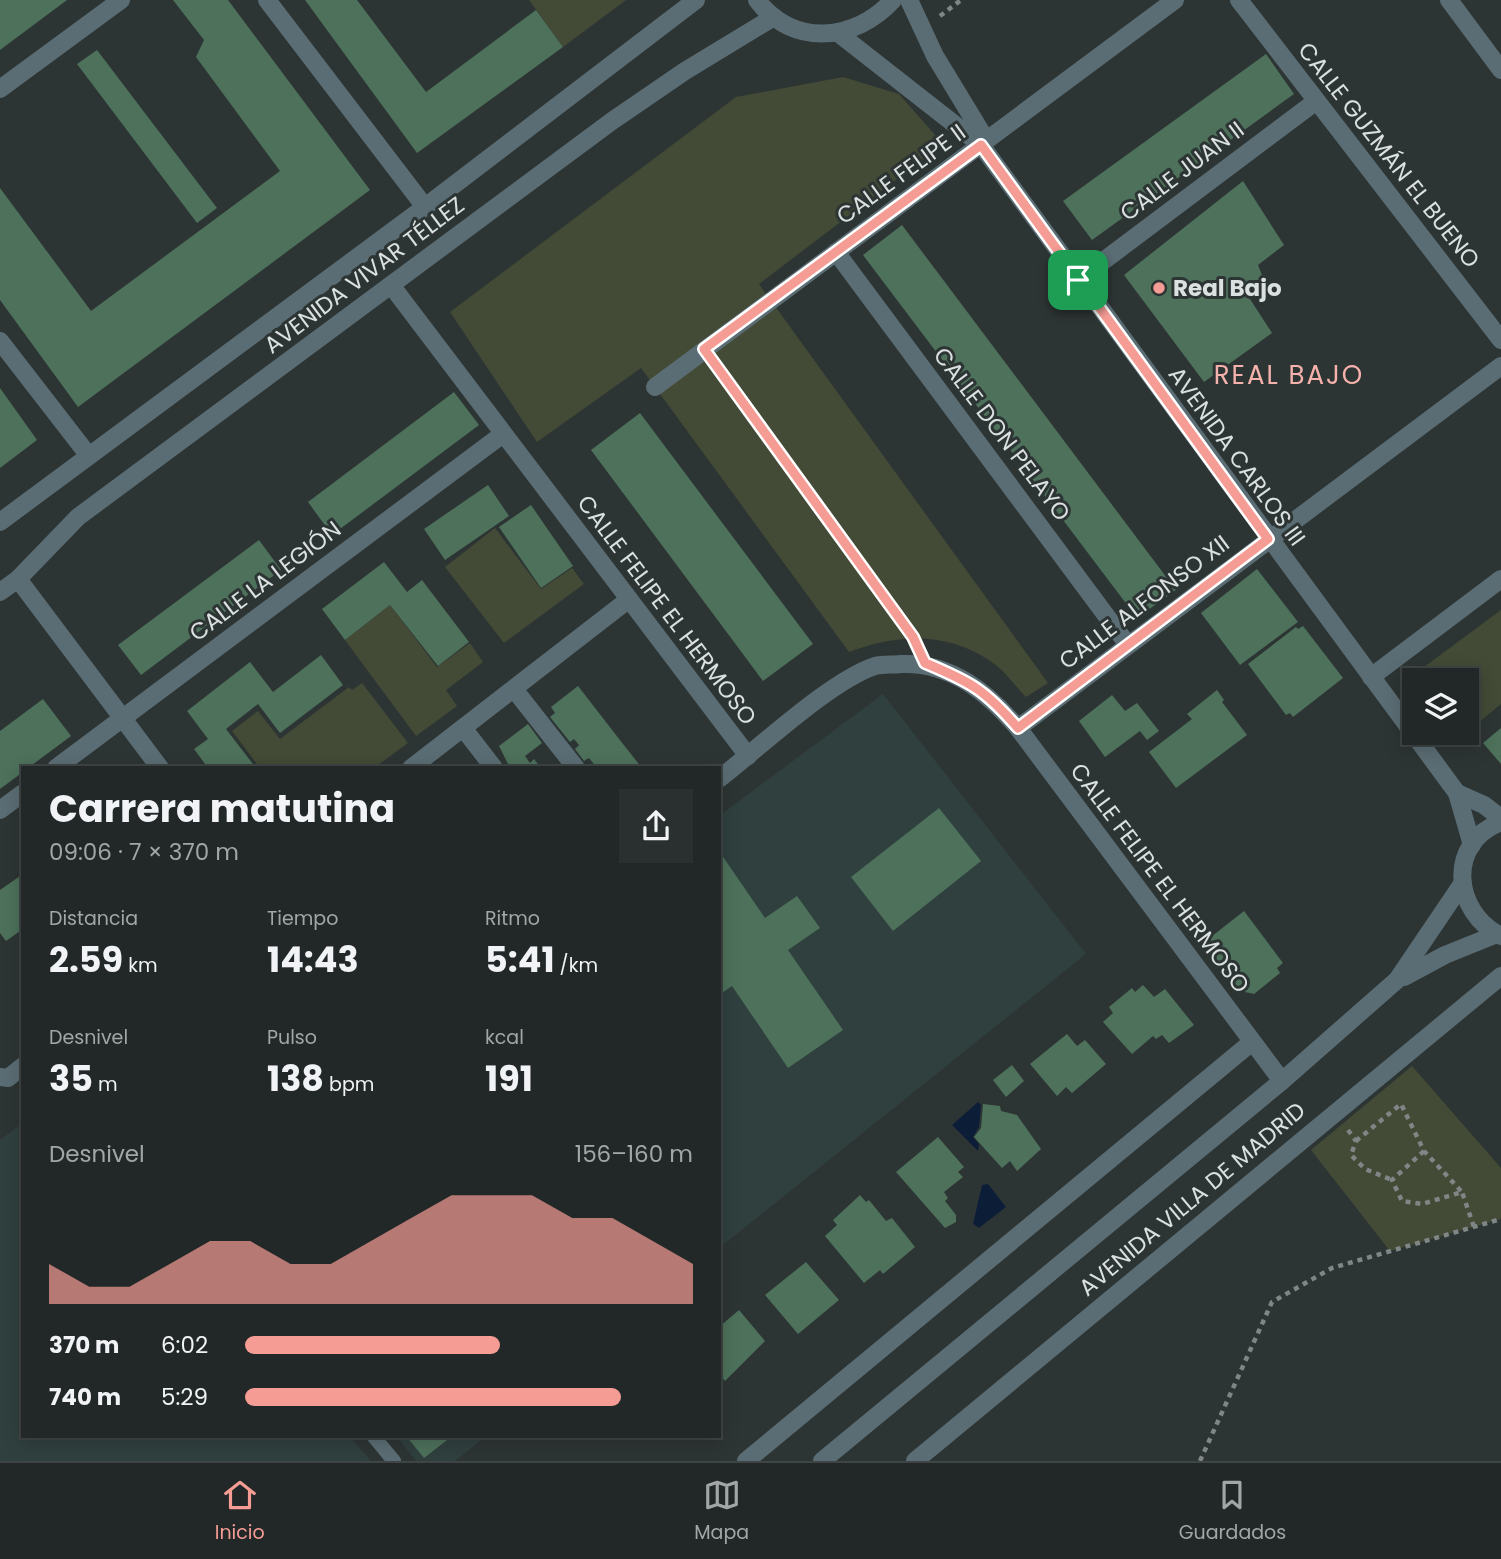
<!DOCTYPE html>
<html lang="es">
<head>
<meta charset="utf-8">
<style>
  :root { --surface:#222827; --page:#2a302f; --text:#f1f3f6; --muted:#a2a6a7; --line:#3f4444; --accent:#f59c95 }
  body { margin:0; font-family:Poppins,sans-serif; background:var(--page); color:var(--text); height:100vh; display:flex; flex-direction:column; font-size:26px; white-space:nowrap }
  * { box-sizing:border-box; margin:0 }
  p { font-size:23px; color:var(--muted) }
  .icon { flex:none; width:38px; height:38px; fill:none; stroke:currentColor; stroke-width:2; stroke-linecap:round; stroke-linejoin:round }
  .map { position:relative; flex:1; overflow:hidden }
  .drawer { position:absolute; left:21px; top:766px; width:700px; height:672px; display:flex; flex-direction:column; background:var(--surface); border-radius:0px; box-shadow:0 4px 18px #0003,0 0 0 2px var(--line) }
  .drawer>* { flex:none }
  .buttons { position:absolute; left:1402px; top:668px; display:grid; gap:14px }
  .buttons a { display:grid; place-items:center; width:77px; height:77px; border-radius:0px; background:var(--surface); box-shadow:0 4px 18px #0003,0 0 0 2px var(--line); font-size:35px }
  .pin { position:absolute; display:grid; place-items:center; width:60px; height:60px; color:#fff; margin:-30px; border-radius:14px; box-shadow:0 4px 10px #0006 }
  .round { display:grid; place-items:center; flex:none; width:74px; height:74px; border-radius:0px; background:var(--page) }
  .summary { display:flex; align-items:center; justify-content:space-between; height:119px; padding:0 28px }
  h1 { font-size:38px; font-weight:700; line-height:52px }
  .figures { display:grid; grid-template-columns:repeat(3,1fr); gap:10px; height:119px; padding:7px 28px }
  .figures div { display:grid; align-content:center }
  .figures b { font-size:35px; font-weight:700 }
  .figures small { font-size:19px; font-weight:400 }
  .figures p { font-size:19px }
  .chart { height:196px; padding:14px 28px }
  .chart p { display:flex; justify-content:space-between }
  .chart svg { width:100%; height:126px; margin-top:7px; fill:var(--accent); opacity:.7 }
  ul { padding:0 28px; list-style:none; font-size:23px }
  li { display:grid; grid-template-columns:112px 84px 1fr; align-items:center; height:52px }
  li i { height:18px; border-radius:9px; background:var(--accent) }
  .tabs { display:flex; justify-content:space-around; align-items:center; height:98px; border-top:2px solid var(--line); background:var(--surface); font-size:19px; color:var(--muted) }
  .tabs a { display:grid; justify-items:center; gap:4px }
  .tabs .current { color:var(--accent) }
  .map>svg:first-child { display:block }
</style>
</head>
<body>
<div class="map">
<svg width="1501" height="1461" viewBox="0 0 1501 1461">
  <rect width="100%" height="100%" fill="#2d3534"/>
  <!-- built -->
  <g fill="#30403f">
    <path d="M883,694L1086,954L719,1248V816Z"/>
    <path d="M23,1123V1437H350L371,1461H0V1140Z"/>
    <path d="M397,1437H485L455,1461H416Z"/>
  </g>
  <!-- green -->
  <g fill="#434a36">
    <path d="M529,0H626L563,47Z"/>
    <path d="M843,77L899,94L943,144L759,284L1048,683L1026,697C1016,687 1007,674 996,665C951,631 899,633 849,652L641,368L537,442L450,312L736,97Z"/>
    <path d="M495,528L541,589L572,568L584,584L504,643L445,567Z"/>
    <path d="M390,605L437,667L470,643L483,662L446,690L457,706L416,736L345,640Z"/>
    <path d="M1501,610V704L1467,732L1466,681H1428L1420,670Z"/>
    <path d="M362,683L408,743L374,768H260L232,731L258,711L280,739L349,687L352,690Z"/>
    <path d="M1412,1066L1501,1168V1219L1390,1251L1311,1150Z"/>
  </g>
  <!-- water -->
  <g fill="#0c1e37">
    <path d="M978,1102L981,1105L979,1127L973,1137L979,1144L978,1151L952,1125Z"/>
    <path d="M988,1184L1006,1207L979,1228L973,1224L982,1185Z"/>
  </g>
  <!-- building -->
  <g fill="#4d715b">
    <path d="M0,0H67L0,50Z"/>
    <path d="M173,0H228L370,190L78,407L0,300V188L91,311L280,171L196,57L204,40Z"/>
    <path d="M305,0H357L426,92L536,10L563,47L417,153Z"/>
    <path d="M97,50L217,208L197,223L77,64Z"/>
    <path d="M1266,54L1294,94L1092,240L1063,201Z"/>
    <path d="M1243,181L1284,245L1258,265L1266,285L1250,299L1272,333L1204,382L1124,275Z"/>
    <path d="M902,225L1176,590L1137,618L863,255Z"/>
    <path d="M0,388L37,440L0,468Z"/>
    <path d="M454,392L479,425L332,535L308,502Z"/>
    <path d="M640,413L813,644L763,681L591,450Z"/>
    <path d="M488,485L509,516L445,560L424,529Z"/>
    <path d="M531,505L573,566L541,588L499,527Z"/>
    <path d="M259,540L281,570L141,675L118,645Z"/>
    <path d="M384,562L407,592L422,580L469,642L438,666L390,605L345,640L322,609Z"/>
    <path d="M1257,569L1298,622L1240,665L1201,613Z"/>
    <path d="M1303,626L1343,678L1293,717L1290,713L1286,715L1248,664L1296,627L1298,629Z"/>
    <path d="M321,655L343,685L280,733L258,704L226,729L256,768H208L194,749L208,739L187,711L250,662L273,692Z"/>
    <path d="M578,686L623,744L642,768H597L589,758L584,761L575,749L579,745L574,739L570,742L550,717L555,713L551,707Z"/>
    <path d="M1217,690L1224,700L1222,702L1247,735L1176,788L1149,752L1192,719L1187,714Z"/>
    <path d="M1112,695L1125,711L1137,703L1159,731L1147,740L1140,731L1105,757L1079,721Z"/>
    <path d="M43,699L71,736L28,768H23V772L0,789V731Z"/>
    <path d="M528,724L542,743L525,756L530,763L534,759L541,768H510L499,746Z"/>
    <path d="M1501,728V764L1483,743Z"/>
    <path d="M939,808L981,861L893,931L851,877Z"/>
    <path d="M719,851L765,918L797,896L820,928L788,950L843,1030L788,1068L732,986L719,995Z"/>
    <path d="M23,874V929L6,941L0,933V890Z"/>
    <path d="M1244,911L1283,963L1277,968L1280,973L1254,994L1240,991L1202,944Z"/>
    <path d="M1143,985L1154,997L1165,989L1194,1025L1169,1043L1162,1035L1156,1039L1153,1036L1132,1054L1103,1022L1113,1013L1109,1007L1132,988L1135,992Z"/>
    <path d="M1067,1034L1077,1046L1085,1040L1106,1064L1072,1093L1066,1087L1057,1096L1030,1064Z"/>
    <path d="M1012,1065L1024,1081L1006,1097L993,1080Z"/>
    <path d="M983,1104L1000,1106L1001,1111L1017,1115L1041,1149L1017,1171L1010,1161L1002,1168L974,1137L981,1128Z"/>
    <path d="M938,1137L964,1167L958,1172L963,1177L944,1192L948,1198L945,1201L956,1215V1222L945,1228L896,1172Z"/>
    <path d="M860,1195L866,1202L869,1200L886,1221L892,1218L915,1247L883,1274L880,1270L864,1283L825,1236L837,1225L833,1220Z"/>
    <path d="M806,1262L839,1300L798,1334L765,1295Z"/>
    <path d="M739,1310L765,1341L725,1381L719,1374V1327Z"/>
    <path d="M407,1437H451L424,1458Z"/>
  </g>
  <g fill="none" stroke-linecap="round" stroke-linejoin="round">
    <!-- path -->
    <g stroke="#7f8685" stroke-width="4.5" stroke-dasharray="5 5" stroke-linecap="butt">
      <path d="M940,16L961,0"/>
      <path d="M716,367L916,643"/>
      <path d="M1348,1130L1356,1141L1351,1155L1365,1169L1392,1180"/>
      <path d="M1356,1141L1401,1104L1424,1151L1462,1192"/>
      <path d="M1424,1151L1392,1180L1402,1201L1422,1204L1462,1192L1474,1227"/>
      <path d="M1200,1461L1272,1302L1332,1268L1501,1219"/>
    </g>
    <!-- service -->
    <path stroke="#5b6d74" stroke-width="14" d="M374,1437L394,1461"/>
    <!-- minor -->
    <g stroke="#5b6d74" stroke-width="18">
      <path d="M267,0L425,207"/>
      <path d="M909,0L935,56L983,135L981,145"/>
      <path d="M1239,0L1501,340"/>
      <path d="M1449,0L1501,70"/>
      <path d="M838,33L981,145L1457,793L1472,845"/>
      <path d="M0,89L121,0"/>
      <path d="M836,252L1128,645"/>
      <path d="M1078,280L1315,102"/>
      <path d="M391,285L748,756"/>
      <path d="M0,341L89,456"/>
      <path d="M655,387L1175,0"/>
      <path d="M18,579L160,768"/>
      <path d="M1371,677L1501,579"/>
      <path d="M514,689L576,768"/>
      <path d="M463,728L494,768"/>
      <path d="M1018,728L1501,366"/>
      <path d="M56,768L503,434"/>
      <path d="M411,768L628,600"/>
      <path d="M719,779C759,748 830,681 875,666C883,664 893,665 901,664C951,662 987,692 1018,728L1282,1081"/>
      <path d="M1457,793L1484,805L1501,818"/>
      <path d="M0,810L23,793"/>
      <path d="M0,1077L8,1078L23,1066"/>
      <path d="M746,1461L1252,1042"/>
      <path d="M915,1461L1501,976"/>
    </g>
    <!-- tertiary -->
    <g stroke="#5b6d74" stroke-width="18">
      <path d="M757,0C793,48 856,41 893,0"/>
      <path d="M0,522L425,207L696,0"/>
      <path d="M0,592L18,579L78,517L612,121L685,71L774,17"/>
      <path d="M1501,822C1446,843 1453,912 1501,936"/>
      <path d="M1404,977L1445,955L1497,934"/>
      <path d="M822,1461L1282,1081L1397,980L1462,884"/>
    </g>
  </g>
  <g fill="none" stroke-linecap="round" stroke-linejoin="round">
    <defs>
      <path id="route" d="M981,145L1268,539L1018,728C985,690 971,682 925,663L913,637L704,349Z"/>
    </defs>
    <!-- route casing -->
    <use href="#route" stroke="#fff" stroke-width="14"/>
    <!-- route -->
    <use href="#route" stroke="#f59c95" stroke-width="9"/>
  </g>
  <!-- markers -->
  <circle fill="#f59c95" stroke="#2d3534" stroke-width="2.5" cx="1159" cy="288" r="7"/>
  <g text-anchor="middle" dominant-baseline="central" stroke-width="6" stroke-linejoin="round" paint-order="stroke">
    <!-- street labels -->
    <g font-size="23" fill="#dbe0e0" stroke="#2d3534">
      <text transform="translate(1389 155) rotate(52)">CALLE GUZMÁN EL BUENO</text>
      <text transform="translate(1182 171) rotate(-37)">CALLE JUAN II</text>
      <text transform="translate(901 174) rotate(-36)">CALLE FELIPE II</text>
      <text transform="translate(364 275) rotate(-37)">AVENIDA VIVAR TÉLLEZ</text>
      <text transform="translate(1002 434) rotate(53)">CALLE DON PELAYO</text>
      <text transform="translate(1237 456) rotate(54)">AVENIDA CARLOS III</text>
      <text transform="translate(265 581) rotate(-37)">CALLE LA LEGIÓN</text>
      <text transform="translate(1144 602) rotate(-37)">CALLE ALFONSO XII</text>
      <text transform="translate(667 610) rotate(53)">CALLE FELIPE EL HERMOSO</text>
      <text transform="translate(1160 878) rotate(53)">CALLE FELIPE EL HERMOSO</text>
      <text transform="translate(1192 1199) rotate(-40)">AVENIDA VILLA DE MADRID</text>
    </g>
    <!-- poi labels -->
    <g font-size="23" font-weight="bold" fill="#dbe0e0" stroke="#2d3534" text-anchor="start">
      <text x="1173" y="288">Real Bajo</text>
    </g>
    <!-- quarter labels -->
    <g font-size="26" letter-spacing="2" fill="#f5b1ab" stroke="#2d3534">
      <text x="1289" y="375">REAL BAJO</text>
    </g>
  </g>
</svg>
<div class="buttons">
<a><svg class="icon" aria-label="layers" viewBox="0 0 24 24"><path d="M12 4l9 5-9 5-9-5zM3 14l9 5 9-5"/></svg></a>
</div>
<div class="pin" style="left:1078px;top:280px;background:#1e9e55"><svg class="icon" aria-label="arrive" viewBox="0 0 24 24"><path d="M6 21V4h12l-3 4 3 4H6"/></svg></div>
<section class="drawer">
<div class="summary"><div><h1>Carrera matutina</h1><p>09:06 · 7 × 370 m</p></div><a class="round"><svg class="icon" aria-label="share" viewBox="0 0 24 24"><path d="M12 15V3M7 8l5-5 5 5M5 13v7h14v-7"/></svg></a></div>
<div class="figures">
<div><p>Distancia</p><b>2.59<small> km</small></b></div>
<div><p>Tiempo</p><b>14:43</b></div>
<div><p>Ritmo</p><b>5:41<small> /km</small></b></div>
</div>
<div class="figures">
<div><p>Desnivel</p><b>35<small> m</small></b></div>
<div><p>Pulso</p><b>138<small> bpm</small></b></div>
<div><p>kcal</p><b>191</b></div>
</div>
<div class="chart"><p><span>Desnivel</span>156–160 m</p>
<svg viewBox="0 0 160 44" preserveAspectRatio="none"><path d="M0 44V30L10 38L20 38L30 30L40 22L50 22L60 30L70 30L80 22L90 14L100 6L110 6L120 6L130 14L140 14L150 22L160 30V44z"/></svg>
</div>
<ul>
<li><b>370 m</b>6:02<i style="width:57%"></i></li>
<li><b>740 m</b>5:29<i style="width:84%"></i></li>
</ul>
</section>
</div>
<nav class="tabs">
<a class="current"><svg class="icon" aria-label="home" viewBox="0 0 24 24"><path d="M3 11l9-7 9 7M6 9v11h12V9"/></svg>Inicio</a>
<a><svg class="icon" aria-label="map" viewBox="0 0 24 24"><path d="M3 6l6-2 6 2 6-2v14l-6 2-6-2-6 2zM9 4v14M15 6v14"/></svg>Mapa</a>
<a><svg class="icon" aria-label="saved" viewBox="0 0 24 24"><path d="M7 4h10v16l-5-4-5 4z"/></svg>Guardados</a>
</nav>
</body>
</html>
